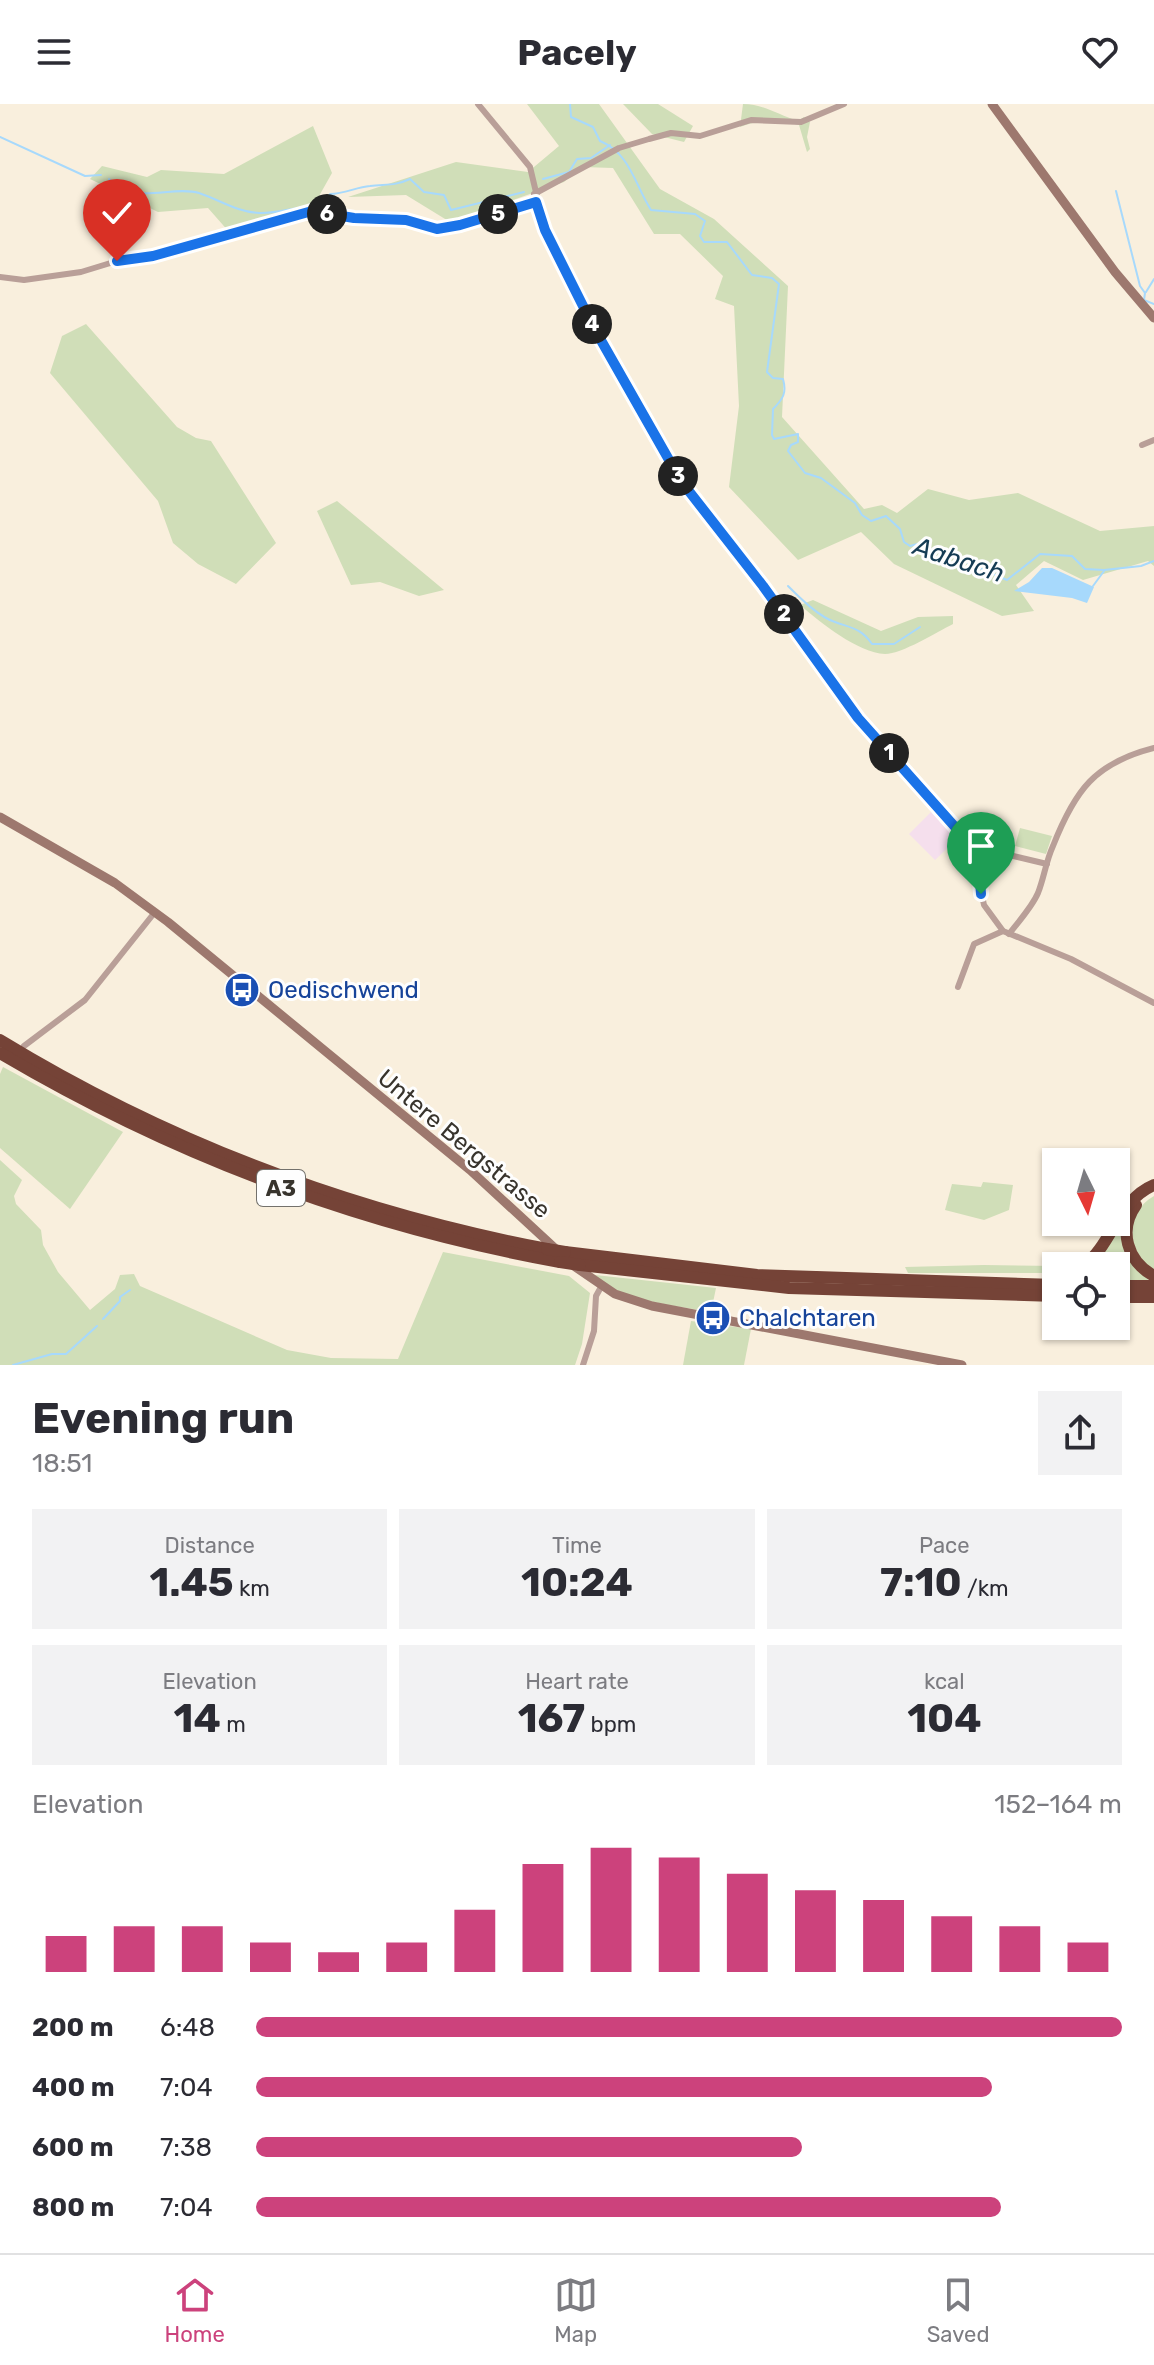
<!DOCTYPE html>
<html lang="en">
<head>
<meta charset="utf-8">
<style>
  :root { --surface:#fff; --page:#f2f2f3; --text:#2b2b33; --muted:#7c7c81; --line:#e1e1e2; --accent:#cc427c }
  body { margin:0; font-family:Rubik,sans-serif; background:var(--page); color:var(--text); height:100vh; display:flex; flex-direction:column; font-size:30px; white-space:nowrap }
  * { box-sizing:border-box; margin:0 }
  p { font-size:26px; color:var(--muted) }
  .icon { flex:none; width:44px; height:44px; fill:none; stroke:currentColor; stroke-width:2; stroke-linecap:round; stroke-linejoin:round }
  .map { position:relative; height:1261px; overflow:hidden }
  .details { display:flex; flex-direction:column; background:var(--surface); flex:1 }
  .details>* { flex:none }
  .needle { width:52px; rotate:175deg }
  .controls { position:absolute; left:1042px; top:1044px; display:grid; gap:16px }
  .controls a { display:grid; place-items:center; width:88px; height:88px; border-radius:0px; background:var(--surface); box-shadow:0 2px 6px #0004; font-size:40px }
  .pin { position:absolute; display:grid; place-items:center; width:68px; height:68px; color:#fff; margin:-82px -34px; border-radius:50% 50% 50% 0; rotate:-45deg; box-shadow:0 0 8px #0007 }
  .pin .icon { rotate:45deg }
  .km { position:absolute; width:40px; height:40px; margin:-20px; border-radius:50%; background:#222; color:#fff; font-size:22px; line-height:40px; text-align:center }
  .round { display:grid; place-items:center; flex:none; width:84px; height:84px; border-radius:0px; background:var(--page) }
  .summary { display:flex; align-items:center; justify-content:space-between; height:136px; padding:0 32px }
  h1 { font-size:44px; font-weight:700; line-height:60px }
  .metrics { display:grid; grid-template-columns:repeat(3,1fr); gap:12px; height:136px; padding:8px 32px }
  .metrics div { display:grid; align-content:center; border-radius:0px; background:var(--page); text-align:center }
  .metrics b { font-size:40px; font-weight:700 }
  .metrics small { font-size:22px; font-weight:400 }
  .metrics p { font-size:22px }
  .chart { height:224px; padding:16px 32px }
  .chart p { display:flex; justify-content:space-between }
  .chart svg { width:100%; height:144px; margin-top:8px; stroke:var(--accent); stroke-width:6 }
  ul { padding:0 32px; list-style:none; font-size:26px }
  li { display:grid; grid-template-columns:128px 96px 1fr; align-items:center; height:60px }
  li i { height:20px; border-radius:10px; background:var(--accent) }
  header { display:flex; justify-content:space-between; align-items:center; height:104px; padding:0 32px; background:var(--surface); font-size:36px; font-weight:700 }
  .tabs { display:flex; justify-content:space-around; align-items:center; height:112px; border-top:2px solid var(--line); background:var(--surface); font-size:22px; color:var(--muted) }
  .tabs a { display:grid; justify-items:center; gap:4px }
  .tabs .on { color:var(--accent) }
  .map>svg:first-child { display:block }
</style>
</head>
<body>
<header><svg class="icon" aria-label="menu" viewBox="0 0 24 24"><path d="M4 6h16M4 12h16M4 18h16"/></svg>Pacely<svg class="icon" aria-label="heart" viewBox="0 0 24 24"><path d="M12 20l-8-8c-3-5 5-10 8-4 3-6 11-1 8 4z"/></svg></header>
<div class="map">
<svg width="1154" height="1261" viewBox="0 0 1154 1261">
  <rect width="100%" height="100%" fill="#f9efdd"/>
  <!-- education -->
  <path fill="#f5dfed" d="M936,703L961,731L935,756L909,730Z"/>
  <!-- green -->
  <g fill="#d0deb8">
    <path d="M527,0H599L660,85L714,115L788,182L782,313L864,405L882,401L897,409L928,385L969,396L1018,389L1100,427L1154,422V462L1148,457L1083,476L1044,457L1016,481L1034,507L1002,512L894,460L861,428L798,456L729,383L739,302L734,202L715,195L723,172L680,130H654L613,64L582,63L564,78L450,118L406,91L348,93L456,58L528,68L559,42Z"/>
    <path d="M623,0H658L693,22L684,38L652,30Z"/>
    <path d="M743,0C764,0 778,11 798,17L804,13L810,18L807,33L810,45L807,48L799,21C776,15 762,15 740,23Z"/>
    <path d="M313,22L332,69L314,101L230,129L208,104L158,108L90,75L102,62L147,73L161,66L224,70Z"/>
    <path d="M86,220L177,323L196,334L211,337L276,439L236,480L198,460L173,439L158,397L50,269L62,232Z"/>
    <path d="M337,397L444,486L419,492L380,478L351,481L317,407Z"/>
    <path d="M813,496L881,527L918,513L953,512V520C937,528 902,550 885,550C858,549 820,518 800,501Z"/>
    <path d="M1020,724L1052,732L1046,750L1015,742Z"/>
    <path d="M3,963L123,1028L70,1105L0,1044V970Z"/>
    <path d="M0,1056L22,1076L14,1092L16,1100L41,1126L43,1141L58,1168L90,1206L115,1185L120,1171L134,1170L140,1182L287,1246L331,1254L398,1255L443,1148L569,1172L590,1189L582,1240L575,1261H0Z"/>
    <path d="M983,1078L1013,1081L1009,1106L984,1116L945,1106L952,1080L981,1083Z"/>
    <path d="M1154,1092V1167C1127,1148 1123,1110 1154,1092Z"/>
    <path d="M1125,1110L1124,1123L1148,1176H1116V1162H1089Z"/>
    <path d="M984,1161L1056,1162V1169H908L905,1163Z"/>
    <path d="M595,1171L716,1184L711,1208C678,1202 618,1197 595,1171Z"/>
    <path d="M691,1217L751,1225L744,1261H683Z"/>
  </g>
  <!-- water -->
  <path fill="#a7d9fc" d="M1042,464H1052L1094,483L1087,499L1072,494L1014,487L1029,478Z"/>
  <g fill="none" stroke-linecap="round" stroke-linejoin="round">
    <!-- stream -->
    <g stroke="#a7d9fc" stroke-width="2">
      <path d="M570,0L571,13L593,23L600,37C630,49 635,81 651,106L695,110L705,117L700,132L704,138H727L752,171L772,174L779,180L767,268L773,274L783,275C787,289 783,295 773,305L772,331L774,335L798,330V338L791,341L788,347L805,369L821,374L855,399L862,411L871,417L886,412L900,425L904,438L910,442L921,439L929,449L941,447L1007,476L1040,450L1072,452L1085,465L1104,466L1141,462L1154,457"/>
      <path d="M0,33L85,72L101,71"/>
      <path d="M109,75C131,102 172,81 199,89C220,96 237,108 259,109C279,110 300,101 321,102L330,90C345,90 356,83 370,82C386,80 395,82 410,75L424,88L444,91L451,106L524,88"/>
      <path d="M543,75L569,68L577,55L591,54L610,41"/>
      <path d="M1116,87L1140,182L1145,189L1144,196L1154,200"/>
      <path d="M1146,188L1154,175"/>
      <path d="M788,482C800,494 819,513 835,518C851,524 861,524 872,540H894L920,523"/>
      <path d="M1093,482L1104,467"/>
      <path d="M103,1215L120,1197V1193L130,1186"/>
      <path d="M13,1261L52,1250H66L97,1222"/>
    </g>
    <!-- street -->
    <g stroke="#b99f98" stroke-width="6">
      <path d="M478,0L530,63L545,126L594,224L681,377L763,482L858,614L972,742L984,801L1003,827L1071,855L1154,899"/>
      <path d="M534,90L619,44L649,35L671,29L700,32L751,16L801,18L844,0"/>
      <path d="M0,173L24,176L81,168L117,157L153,152L312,107L354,114L406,116L437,125L460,121L536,98"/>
      <path d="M1142,341L1154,336"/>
      <path d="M972,742L1047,760"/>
      <path d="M1009,830C1019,817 1032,803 1038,789C1044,774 1046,757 1053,742C1075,686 1095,659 1154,644"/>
      <path d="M958,883L974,840L1003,827"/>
      <path d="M24,942L85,896L155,808"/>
      <path d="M583,1261L594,1227L596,1192L601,1183"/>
    </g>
    <!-- secondary -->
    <g stroke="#9d786e" stroke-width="9">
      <path d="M992,0L1115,168L1154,214"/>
      <path d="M0,713L115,779L168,818L470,1066L558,1147"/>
      <path d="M571,1160L615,1190L652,1202L962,1261"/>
    </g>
    <!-- highway -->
    <g stroke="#754337" stroke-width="12">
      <path d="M0,936C169,1039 353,1108 547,1145"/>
      <path d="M0,949C174,1052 361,1122 560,1158"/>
      <path d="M1136,1101C1118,1126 1127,1157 1154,1172"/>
      <path d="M565,1148L757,1171L1056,1181"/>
      <path d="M580,1161L789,1184L1056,1192"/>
      <path d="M1084,1162C1113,1139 1118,1096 1154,1081"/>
      <path d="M1116,1182H1154"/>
      <path d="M1116,1193H1154"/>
    </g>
    <!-- highway-bridge -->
    <g stroke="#754337" stroke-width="12">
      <path d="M547,1145L565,1148"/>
      <path d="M560,1158L580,1161"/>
    </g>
  </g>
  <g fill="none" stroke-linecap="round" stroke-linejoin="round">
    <defs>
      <path id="route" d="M117,157L153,152L312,107L354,114L406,116L437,125L460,121L536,98L545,126L594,224L681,377L763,482L858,614L972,742L979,765L981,790"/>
    </defs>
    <!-- route casing -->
    <use href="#route" stroke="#fff" stroke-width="16"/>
    <!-- route -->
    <use href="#route" stroke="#1a73e8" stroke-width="10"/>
  </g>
  <!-- icons -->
  <defs>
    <symbol id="bus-disc" viewBox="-11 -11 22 22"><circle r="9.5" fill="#1a4fb4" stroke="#fefefe"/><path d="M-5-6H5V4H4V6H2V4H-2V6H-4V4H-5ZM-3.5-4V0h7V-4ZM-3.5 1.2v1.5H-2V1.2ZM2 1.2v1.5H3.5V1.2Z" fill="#fff"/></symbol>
  </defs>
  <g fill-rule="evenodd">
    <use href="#bus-disc" x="222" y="866" width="40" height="40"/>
    <use href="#bus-disc" x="693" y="1194" width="40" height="40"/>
  </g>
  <g text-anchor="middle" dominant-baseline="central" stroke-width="6" stroke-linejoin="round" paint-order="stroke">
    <!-- shield labels -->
    <rect fill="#fefefe" stroke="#73716c" stroke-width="2" x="257" y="1066" width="48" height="36" rx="6"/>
    <g font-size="22" font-weight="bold" fill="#38342d">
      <text x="281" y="1084">A3</text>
    </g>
    <!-- transit labels -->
    <g font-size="24" fill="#164399" stroke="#fefefe" text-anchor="start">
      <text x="268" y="886">Oedischwend</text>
      <text x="739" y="1214">Chalchtaren</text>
    </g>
    <!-- street labels -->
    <g font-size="24" fill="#38342d" stroke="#fefefe">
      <text transform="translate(464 1040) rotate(40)">Untere Bergstrasse</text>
    </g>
    <!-- water labels -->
    <g font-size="26" font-style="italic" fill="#153c54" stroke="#fefefe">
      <text transform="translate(959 456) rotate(18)">Aabach</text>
    </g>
  </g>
</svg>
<div class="controls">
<a><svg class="needle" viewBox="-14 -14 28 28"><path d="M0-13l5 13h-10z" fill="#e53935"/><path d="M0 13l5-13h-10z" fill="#7c7c81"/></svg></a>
<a><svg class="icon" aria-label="locate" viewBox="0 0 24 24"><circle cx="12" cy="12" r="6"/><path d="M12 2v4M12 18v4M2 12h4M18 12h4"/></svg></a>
</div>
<div class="pin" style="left:981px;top:790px;background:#1e9e55"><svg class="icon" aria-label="arrive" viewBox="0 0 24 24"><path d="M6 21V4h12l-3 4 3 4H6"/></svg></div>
<div class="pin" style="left:117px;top:157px;background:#d93025"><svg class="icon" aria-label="check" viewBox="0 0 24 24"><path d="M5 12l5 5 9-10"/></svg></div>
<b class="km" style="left:889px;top:649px">1</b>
<b class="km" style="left:784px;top:510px">2</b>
<b class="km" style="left:678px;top:372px">3</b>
<b class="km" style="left:592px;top:220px">4</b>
<b class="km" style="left:498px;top:110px">5</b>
<b class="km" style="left:327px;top:110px">6</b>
</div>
<section class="details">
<div class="summary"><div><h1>Evening run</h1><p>18:51</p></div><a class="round"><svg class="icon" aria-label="share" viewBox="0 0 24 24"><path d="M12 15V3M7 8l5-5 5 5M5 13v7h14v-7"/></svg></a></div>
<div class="metrics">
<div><p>Distance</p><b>1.45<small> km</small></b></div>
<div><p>Time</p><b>10:24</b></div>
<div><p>Pace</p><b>7:10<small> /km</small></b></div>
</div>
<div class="metrics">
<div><p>Elevation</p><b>14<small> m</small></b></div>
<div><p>Heart rate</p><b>167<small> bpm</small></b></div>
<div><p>kcal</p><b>104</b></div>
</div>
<div class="chart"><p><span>Elevation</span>152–164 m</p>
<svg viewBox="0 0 160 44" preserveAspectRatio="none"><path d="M5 44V33M15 44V30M25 44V30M35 44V35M45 44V38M55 44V35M65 44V25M75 44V11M85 44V6M95 44V9M105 44V14M115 44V19M125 44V22M135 44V27M145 44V30M155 44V35"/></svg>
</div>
<ul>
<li><b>200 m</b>6:48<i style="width:100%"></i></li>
<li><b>400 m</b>7:04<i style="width:85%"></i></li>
<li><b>600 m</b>7:38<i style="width:63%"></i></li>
<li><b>800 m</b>7:04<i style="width:86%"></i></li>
</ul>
</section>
<nav class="tabs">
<a class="on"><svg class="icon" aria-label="home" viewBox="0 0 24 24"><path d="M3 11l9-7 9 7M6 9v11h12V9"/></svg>Home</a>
<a><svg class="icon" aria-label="map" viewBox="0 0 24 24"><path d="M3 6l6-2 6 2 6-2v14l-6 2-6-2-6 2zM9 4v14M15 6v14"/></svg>Map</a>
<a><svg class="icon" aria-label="saved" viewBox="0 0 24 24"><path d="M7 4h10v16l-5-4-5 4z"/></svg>Saved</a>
</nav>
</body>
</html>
